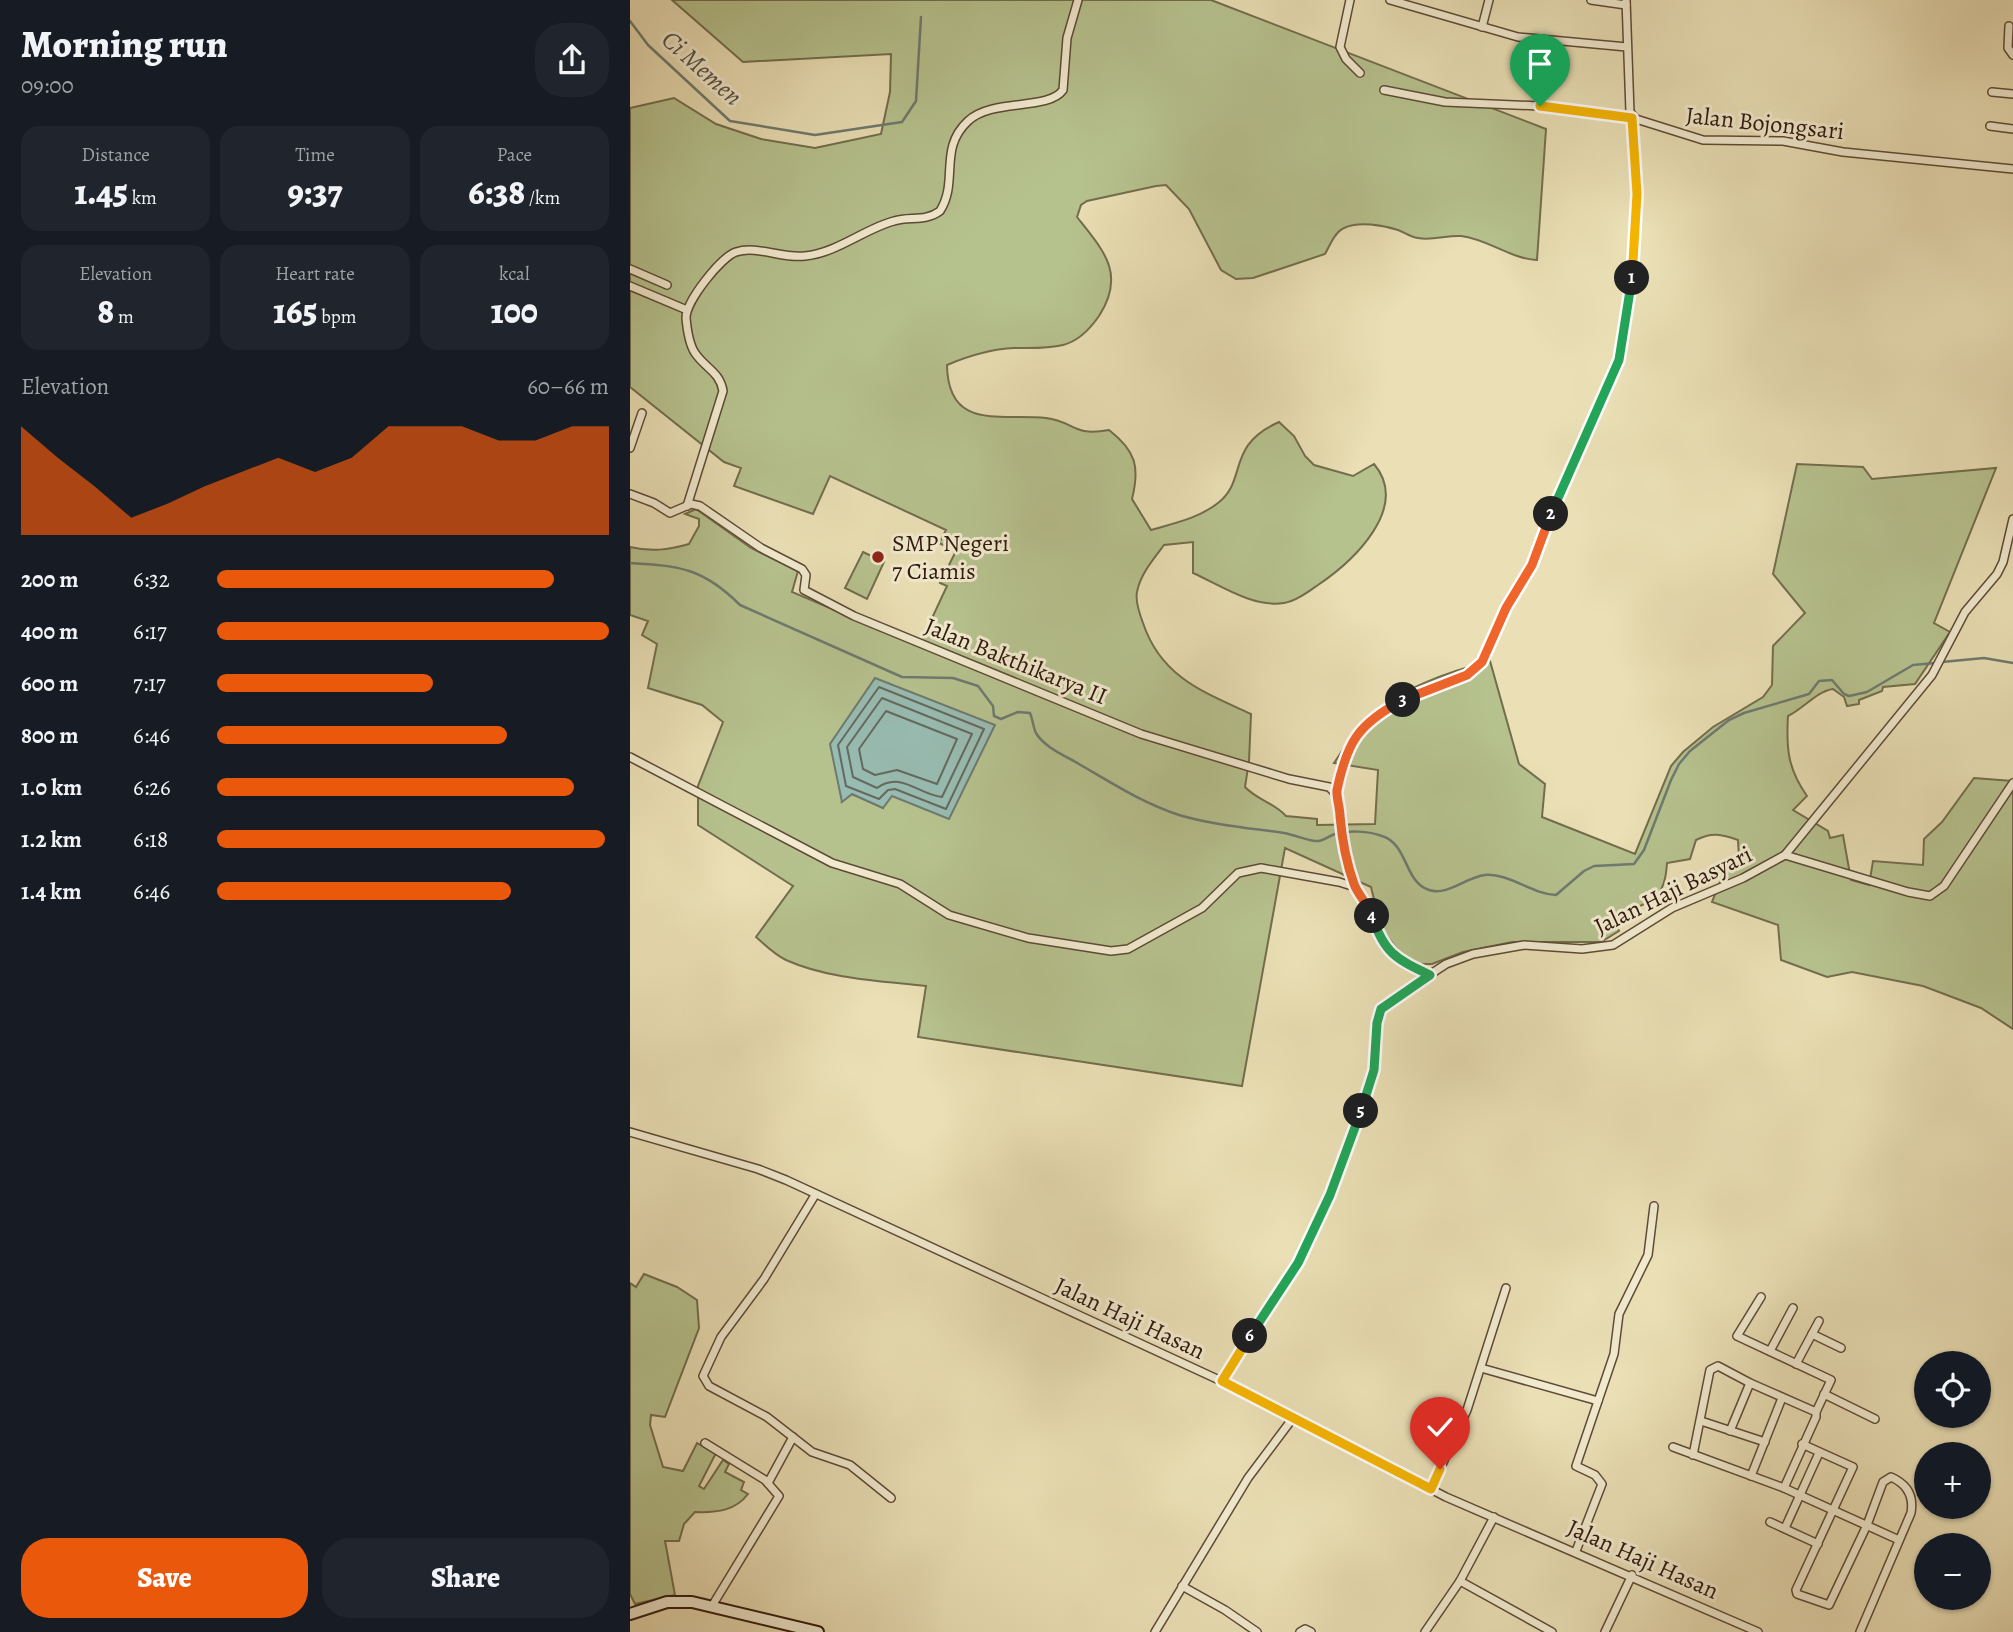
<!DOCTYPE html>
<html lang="en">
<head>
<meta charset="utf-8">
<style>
  :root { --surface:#171b24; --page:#20242c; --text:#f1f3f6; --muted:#9ea1a6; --accent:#ea580c }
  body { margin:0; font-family:Alegreya,serif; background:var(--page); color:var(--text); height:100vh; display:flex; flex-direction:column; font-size:26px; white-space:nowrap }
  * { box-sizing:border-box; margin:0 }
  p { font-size:23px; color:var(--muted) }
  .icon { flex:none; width:38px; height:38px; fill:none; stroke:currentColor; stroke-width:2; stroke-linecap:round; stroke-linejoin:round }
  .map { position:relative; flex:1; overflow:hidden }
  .panel { display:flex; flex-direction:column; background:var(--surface); width:630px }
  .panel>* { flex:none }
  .controls { position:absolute; left:1284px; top:1351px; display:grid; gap:14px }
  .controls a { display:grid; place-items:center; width:77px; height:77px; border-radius:50%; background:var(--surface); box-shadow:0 2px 5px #0004; font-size:35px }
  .pin { position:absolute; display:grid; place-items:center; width:60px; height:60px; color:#fff; margin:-72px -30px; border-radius:50% 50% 50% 0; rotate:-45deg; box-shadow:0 0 7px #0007 }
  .pin .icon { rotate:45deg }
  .km { position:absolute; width:35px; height:35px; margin:-18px; border-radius:50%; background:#222; color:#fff; font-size:19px; line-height:35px; text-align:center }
  .round { display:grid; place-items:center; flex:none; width:74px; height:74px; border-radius:28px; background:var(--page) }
  .overview { display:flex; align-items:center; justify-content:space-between; height:119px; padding:0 21px }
  h1 { font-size:38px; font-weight:800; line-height:52px }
  .stats { display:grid; grid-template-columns:repeat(3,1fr); gap:10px; height:119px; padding:7px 21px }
  .stats div { display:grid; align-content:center; border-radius:18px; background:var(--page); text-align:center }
  .stats b { font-size:35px; font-weight:800 }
  .stats small { font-size:19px; font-weight:400 }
  .stats p { font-size:19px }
  .chart { height:196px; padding:14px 21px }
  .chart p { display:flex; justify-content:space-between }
  .chart svg { width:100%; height:126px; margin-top:7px; fill:var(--accent); opacity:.7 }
  .action { display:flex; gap:14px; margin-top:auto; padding:14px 21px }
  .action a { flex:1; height:80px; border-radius:28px; background:var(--accent); color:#fff; font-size:28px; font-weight:800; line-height:80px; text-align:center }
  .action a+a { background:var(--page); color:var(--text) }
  ul { padding:0 21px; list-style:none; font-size:23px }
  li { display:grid; grid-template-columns:112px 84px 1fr; align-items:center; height:52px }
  li i { height:18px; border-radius:9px; background:var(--accent) }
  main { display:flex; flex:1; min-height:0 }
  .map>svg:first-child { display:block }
</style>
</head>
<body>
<main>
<section class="panel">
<div class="overview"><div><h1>Morning run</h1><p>09:00</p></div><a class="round"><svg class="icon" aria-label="share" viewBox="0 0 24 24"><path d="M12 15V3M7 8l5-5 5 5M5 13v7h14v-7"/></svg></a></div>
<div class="stats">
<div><p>Distance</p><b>1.45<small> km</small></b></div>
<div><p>Time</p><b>9:37</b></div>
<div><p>Pace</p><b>6:38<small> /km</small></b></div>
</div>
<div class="stats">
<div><p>Elevation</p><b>8<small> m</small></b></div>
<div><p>Heart rate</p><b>165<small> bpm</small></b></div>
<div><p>kcal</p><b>100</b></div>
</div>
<div class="chart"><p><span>Elevation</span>60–66 m</p>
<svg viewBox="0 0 160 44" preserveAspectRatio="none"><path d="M0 44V6L10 17L20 27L30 38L40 33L50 27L60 22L70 17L80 22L90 17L100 6L110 6L120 6L130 11L140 11L150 6L160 6V44z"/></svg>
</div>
<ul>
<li><b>200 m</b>6:32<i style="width:86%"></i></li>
<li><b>400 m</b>6:17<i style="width:100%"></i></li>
<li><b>600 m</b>7:17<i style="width:55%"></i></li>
<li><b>800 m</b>6:46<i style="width:74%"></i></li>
<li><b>1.0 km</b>6:26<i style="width:91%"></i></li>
<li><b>1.2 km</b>6:18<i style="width:99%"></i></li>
<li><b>1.4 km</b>6:46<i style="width:75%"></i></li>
</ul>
<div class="action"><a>Save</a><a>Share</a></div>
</section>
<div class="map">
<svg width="1383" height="1632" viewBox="0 0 1383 1632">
  <rect width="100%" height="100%" fill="#eadfb5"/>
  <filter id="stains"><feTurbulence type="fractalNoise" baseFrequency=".00286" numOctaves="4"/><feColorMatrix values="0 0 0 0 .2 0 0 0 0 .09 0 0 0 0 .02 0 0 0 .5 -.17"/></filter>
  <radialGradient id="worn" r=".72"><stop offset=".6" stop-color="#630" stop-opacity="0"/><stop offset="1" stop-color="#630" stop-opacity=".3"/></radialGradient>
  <!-- green -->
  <g fill="#b6c28e" stroke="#726d4d" stroke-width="2" fill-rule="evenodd">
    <path d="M42,0H581L916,129L907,260C881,259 858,239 831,236C817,235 802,241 788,238C780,237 774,232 768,230C753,225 728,221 714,228C705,232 700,245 695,254L623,278L606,279L591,270L559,209L536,185L526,186L457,201L451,205L447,217C474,251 496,274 469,316C460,329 449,341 433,345C417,349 400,348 384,348C361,349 338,356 317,365C318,432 372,413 416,418C444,421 442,437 479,430C506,451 510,467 502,499L521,530C545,523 569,518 588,503C618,480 595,446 649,422L664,436L675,456L684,465L723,476L744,464C781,508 722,562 688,585C678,592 666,601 654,603C623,608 590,585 563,573V542L534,545C524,558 510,575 507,592C505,601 510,615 513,623C531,677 573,692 621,714L619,761L615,787C627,800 645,803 656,816L687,819V825L745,824L748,770L704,763C714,748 724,732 737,719C765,690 821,671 860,661L889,764L915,784L912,817L1005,854L1041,766L1053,752L1083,727L1133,697L1142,685L1143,646L1175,613L1143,574L1167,464L1233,467L1242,479L1366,468L1304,623L1320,632L1285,684L1253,687L1252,691L1229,700V704L1217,706L1214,697L1203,689C1187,691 1173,709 1158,716C1156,749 1158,769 1177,796L1163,810L1198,831L1200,838L1213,835L1221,880L1239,885L1243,861L1293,865L1294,839L1312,822L1344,778L1383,781V1029L1351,1008L1293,986L1222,972L1197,977L1151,960L1148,925L1082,902L1094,872L1109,859L1108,840C1091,834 1082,832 1066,840L1060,859L1037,863C1036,878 1034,888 1024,900L982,918L989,931L971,942H882L833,952L802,964H788L770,953L751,928L741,887L655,848L612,1086L288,1037L296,986C251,981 198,979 156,960C145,955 135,945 126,937L163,886L68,825V786L93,722L72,705L18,688L27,644L12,635L18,621L0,615V547C21,552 38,550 59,544L69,526V519L55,514L66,509L121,548L168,571L162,592L289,646L317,586L310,583L326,551L309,543L316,530L200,476L183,514L104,486L111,468L94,462L0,387V108L44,98L86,124L131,139L185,148L251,134L260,92L261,54L113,62ZM245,678L253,808L222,794L212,801Z"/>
    <path d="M233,552L254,562L237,599L215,588Z"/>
    <path d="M14,1274L47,1287L67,1300L69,1328L35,1417L21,1415L20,1425L33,1467L53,1471L67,1443L86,1453L69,1486L74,1489L93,1460L99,1464L95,1472L114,1482L111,1490L118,1494C106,1510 88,1513 65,1512L54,1524L49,1541H35L45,1595L5,1604L0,1594V1283L6,1287Z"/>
  </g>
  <!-- water -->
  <path fill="#98bcb2" stroke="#6e7a70" stroke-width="2" d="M245,678L365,725L319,819L262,796L253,808L222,794L212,802L200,744Z"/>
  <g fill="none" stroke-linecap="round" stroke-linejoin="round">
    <!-- shore -->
    <g stroke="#646a5f" stroke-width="2">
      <path d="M249,687L354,729L316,809L265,789L258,790L249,799L216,786L208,745Z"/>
      <path d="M252,698L342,734L312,797C287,794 271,771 247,788L223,777L217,747Z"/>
      <path d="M256,711L327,739L307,784L267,770L245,775L233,769L229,749Z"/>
    </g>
    <!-- stream -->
    <g stroke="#6e7a70" stroke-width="2.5">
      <path d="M0,21L18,45L100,121L185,135L272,122L286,101L291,17"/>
      <path d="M0,563C50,566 73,568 110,605L272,677L323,678L348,686L363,706L364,716L371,719L388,712L400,713C403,720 403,727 406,733C415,748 436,756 449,764C480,782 514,804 549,815C583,825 619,828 654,833C665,835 675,840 685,841C693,842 698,836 705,834C718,830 739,831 752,836C778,844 774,882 799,890C818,896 836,877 855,875C880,873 901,894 926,895L954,871L964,866L1004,864L1014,850L1041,780L1049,764L1060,751L1099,720L1114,713L1179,694L1189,681L1202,680L1214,694L1219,696L1237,692L1283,665L1305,663"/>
      <path d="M1312,662L1354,658L1383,663"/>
    </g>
    <defs>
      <g id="street">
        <path d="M720,0L710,47L716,59L730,73"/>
        <path d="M760,0L888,37L997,47"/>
        <path d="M961,0L996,5"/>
        <path d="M996,0L1000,112L1006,119L1073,140L1153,141L1213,152L1383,169"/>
        <path d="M1379,26L1378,48L1383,55"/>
        <path d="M852,27L859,0"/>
        <path d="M754,90L815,102L910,106L1001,118"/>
        <path d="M1362,92L1383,94"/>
        <path d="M1360,126L1383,129"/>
        <path d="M0,269L37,285"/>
        <path d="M0,286L57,310"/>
        <path d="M0,448L12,413"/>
        <path d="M0,494L24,503L40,513L61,504L70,506L131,548L172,569L176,575L174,590L224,616L511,734L659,779L699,787L708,796L712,837L725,887"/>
        <path d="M57,506L93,391C90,372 75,368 65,353C59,344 57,329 56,318C56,301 91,257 106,252C127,245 153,259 175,256C207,253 236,228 264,221C280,216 295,222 310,211C329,181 308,149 338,121C362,98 418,111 433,90L437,38L448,0"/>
        <path d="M0,757L202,863L270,884L319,915L398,938L481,951L498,949L572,908L608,873L631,868L709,882L725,887L739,907L754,946L766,958L800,975"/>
        <path d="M706,792L717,751L741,720L776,698L837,675L851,662L875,608L909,550L921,514L964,421L990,354L1001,287L1007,214L1002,117"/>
        <path d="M1155,855L1278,892L1300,896L1314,886L1383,783"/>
        <path d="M0,1132L128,1169L156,1180L600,1385L816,1497L1128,1632"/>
        <path d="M185,1195L134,1279L91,1337L73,1376L79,1386L137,1417L182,1452L220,1465L261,1498"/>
        <path d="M1131,1297L1107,1336L1201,1380L1186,1412"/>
        <path d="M1182,1334L1211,1348"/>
        <path d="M1140,1351L1163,1308"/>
        <path d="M1166,1364L1189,1321"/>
        <path d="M851,1368L968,1401"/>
        <path d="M592,1381L669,1263L700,1195L744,1070L747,1023L754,1005L816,964L843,954L894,945L952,949L983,945L1042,908L1113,878L1155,855L1302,675L1335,612L1367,574L1373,562L1383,519"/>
        <path d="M1194,1394L1245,1419"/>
        <path d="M1071,1421L1135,1442"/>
        <path d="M1100,1431L1120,1383"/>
        <path d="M75,1443L135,1480L149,1496L82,1606"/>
        <path d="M1172,1444L1223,1467L1166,1590L1167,1594L1199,1605L1237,1525L1253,1482L1261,1477C1277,1484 1284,1496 1281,1513L1230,1632"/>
        <path d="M1043,1447L1154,1488L1186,1417V1412L1120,1383L1088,1366L1080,1370L1063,1455"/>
        <path d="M1121,1476L1152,1398"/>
        <path d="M138,1483L163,1437"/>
        <path d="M1154,1488L1269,1540"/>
        <path d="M801,1489L837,1410L876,1288"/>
        <path d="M1140,1522L1188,1544"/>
        <path d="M1155,1528L1189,1453"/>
        <path d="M946,1551L972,1484L965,1475L946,1466L984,1354L989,1314L1018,1255L1024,1206"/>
        <path d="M830,1581L922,1632"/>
        <path d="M552,1586L595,1610L627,1632"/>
        <path d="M525,1632L618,1478L663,1418"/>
        <path d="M670,1632L675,1629L681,1632"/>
        <path d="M795,1632L830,1581L864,1517"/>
        <path d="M975,1632L1002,1575"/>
      </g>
      <path id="secondary" d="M0,1614L37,1602H62L188,1632"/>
    </defs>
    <!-- street casing -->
    <use href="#street" stroke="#5e4a36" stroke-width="10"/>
    <!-- secondary casing -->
    <use href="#secondary" stroke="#2f180c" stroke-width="14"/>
    <!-- street -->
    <use href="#street" stroke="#f1eacf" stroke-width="7"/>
    <!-- secondary -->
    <use href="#secondary" stroke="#f1eacf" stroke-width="10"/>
  </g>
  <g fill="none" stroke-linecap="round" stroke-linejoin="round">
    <defs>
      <path id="split-1" d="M910,106L1002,118L1007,194L1002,278"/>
      <path id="split-2" d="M921,514L989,360L1002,278"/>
      <path id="split-3" d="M773,700L837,675L852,662L876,608L902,565L921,514"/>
      <path id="split-4" d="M742,916C738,904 728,895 724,884C716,862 712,839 710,816C710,808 706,796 707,790C717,742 728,724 773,700"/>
      <path id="split-5" d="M731,1111L744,1070L747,1023L751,1009L800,975C766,959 754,953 742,916"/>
      <path id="split-6" d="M620,1336L668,1263L700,1195L731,1111"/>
      <path id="split-7" d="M620,1336L592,1381L768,1472"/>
      <path id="split-8" d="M768,1472L801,1489L810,1469"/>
    </defs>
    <!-- split-1 casing -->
    <use href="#split-1" stroke="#fff" stroke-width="14"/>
    <!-- split-2 casing -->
    <use href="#split-2" stroke="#fff" stroke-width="14"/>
    <!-- split-3 casing -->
    <use href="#split-3" stroke="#fff" stroke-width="14"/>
    <!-- split-4 casing -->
    <use href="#split-4" stroke="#fff" stroke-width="14"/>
    <!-- split-5 casing -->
    <use href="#split-5" stroke="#fff" stroke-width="14"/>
    <!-- split-6 casing -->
    <use href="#split-6" stroke="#fff" stroke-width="14"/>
    <!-- split-7 casing -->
    <use href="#split-7" stroke="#fff" stroke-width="14"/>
    <!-- split-8 casing -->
    <use href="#split-8" stroke="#fff" stroke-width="14"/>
    <!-- split-1 -->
    <use href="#split-1" stroke="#f5b400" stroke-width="9"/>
    <!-- split-2 -->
    <use href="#split-2" stroke="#22a559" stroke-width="9"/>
    <!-- split-3 -->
    <use href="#split-3" stroke="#f0652b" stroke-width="9"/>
    <!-- split-4 -->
    <use href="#split-4" stroke="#f0652b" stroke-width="9"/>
    <!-- split-5 -->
    <use href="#split-5" stroke="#22a559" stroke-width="9"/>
    <!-- split-6 -->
    <use href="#split-6" stroke="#22a559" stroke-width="9"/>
    <!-- split-7 -->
    <use href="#split-7" stroke="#f5b400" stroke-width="9"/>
    <!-- split-8 -->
    <use href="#split-8" stroke="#f5b400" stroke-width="9"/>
  </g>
  <!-- markers -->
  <circle fill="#8f2418" stroke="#f1eacf" stroke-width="2.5" cx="248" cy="557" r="7"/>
  <g text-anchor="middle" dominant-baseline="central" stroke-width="6" stroke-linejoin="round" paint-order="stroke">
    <!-- street labels -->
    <g font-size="24" fill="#2f180c" stroke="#f1eacf">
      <text transform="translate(1135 123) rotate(6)">Jalan Bojongsari</text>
      <text transform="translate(386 661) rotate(22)">Jalan Bakthikarya II</text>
      <text transform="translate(1043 890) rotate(-26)">Jalan Haji Basyari</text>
      <text transform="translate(500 1318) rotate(25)">Jalan Haji Hasan</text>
      <text transform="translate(1013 1559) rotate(24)">Jalan Haji Hasan</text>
    </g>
    <!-- poi labels -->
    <g font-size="24" fill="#2f180c" stroke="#f1eacf" text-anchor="start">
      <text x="262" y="543">SMP Negeri<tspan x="262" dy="28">7 Ciamis</tspan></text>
    </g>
    <!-- water labels -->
    <g font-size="26" font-style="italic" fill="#545146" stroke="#f1eacf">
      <text transform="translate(72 68) rotate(42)">Ci Memen</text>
    </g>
  </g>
  <rect width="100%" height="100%" filter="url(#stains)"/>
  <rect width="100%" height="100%" fill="url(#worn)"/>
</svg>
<div class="controls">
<a><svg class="icon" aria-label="locate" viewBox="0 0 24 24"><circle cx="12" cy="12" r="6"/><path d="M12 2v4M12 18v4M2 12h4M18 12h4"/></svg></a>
<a>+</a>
<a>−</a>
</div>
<div class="pin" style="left:910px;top:106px;background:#1e9e55"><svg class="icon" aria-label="arrive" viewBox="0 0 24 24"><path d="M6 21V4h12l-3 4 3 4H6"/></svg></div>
<div class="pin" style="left:810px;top:1469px;background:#d93025"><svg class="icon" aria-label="check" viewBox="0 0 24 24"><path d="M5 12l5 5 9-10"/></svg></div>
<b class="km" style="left:1002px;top:278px">1</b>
<b class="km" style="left:921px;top:514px">2</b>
<b class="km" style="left:773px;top:700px">3</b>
<b class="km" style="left:742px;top:916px">4</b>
<b class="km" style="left:731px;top:1111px">5</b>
<b class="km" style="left:620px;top:1336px">6</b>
</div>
</main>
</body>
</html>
